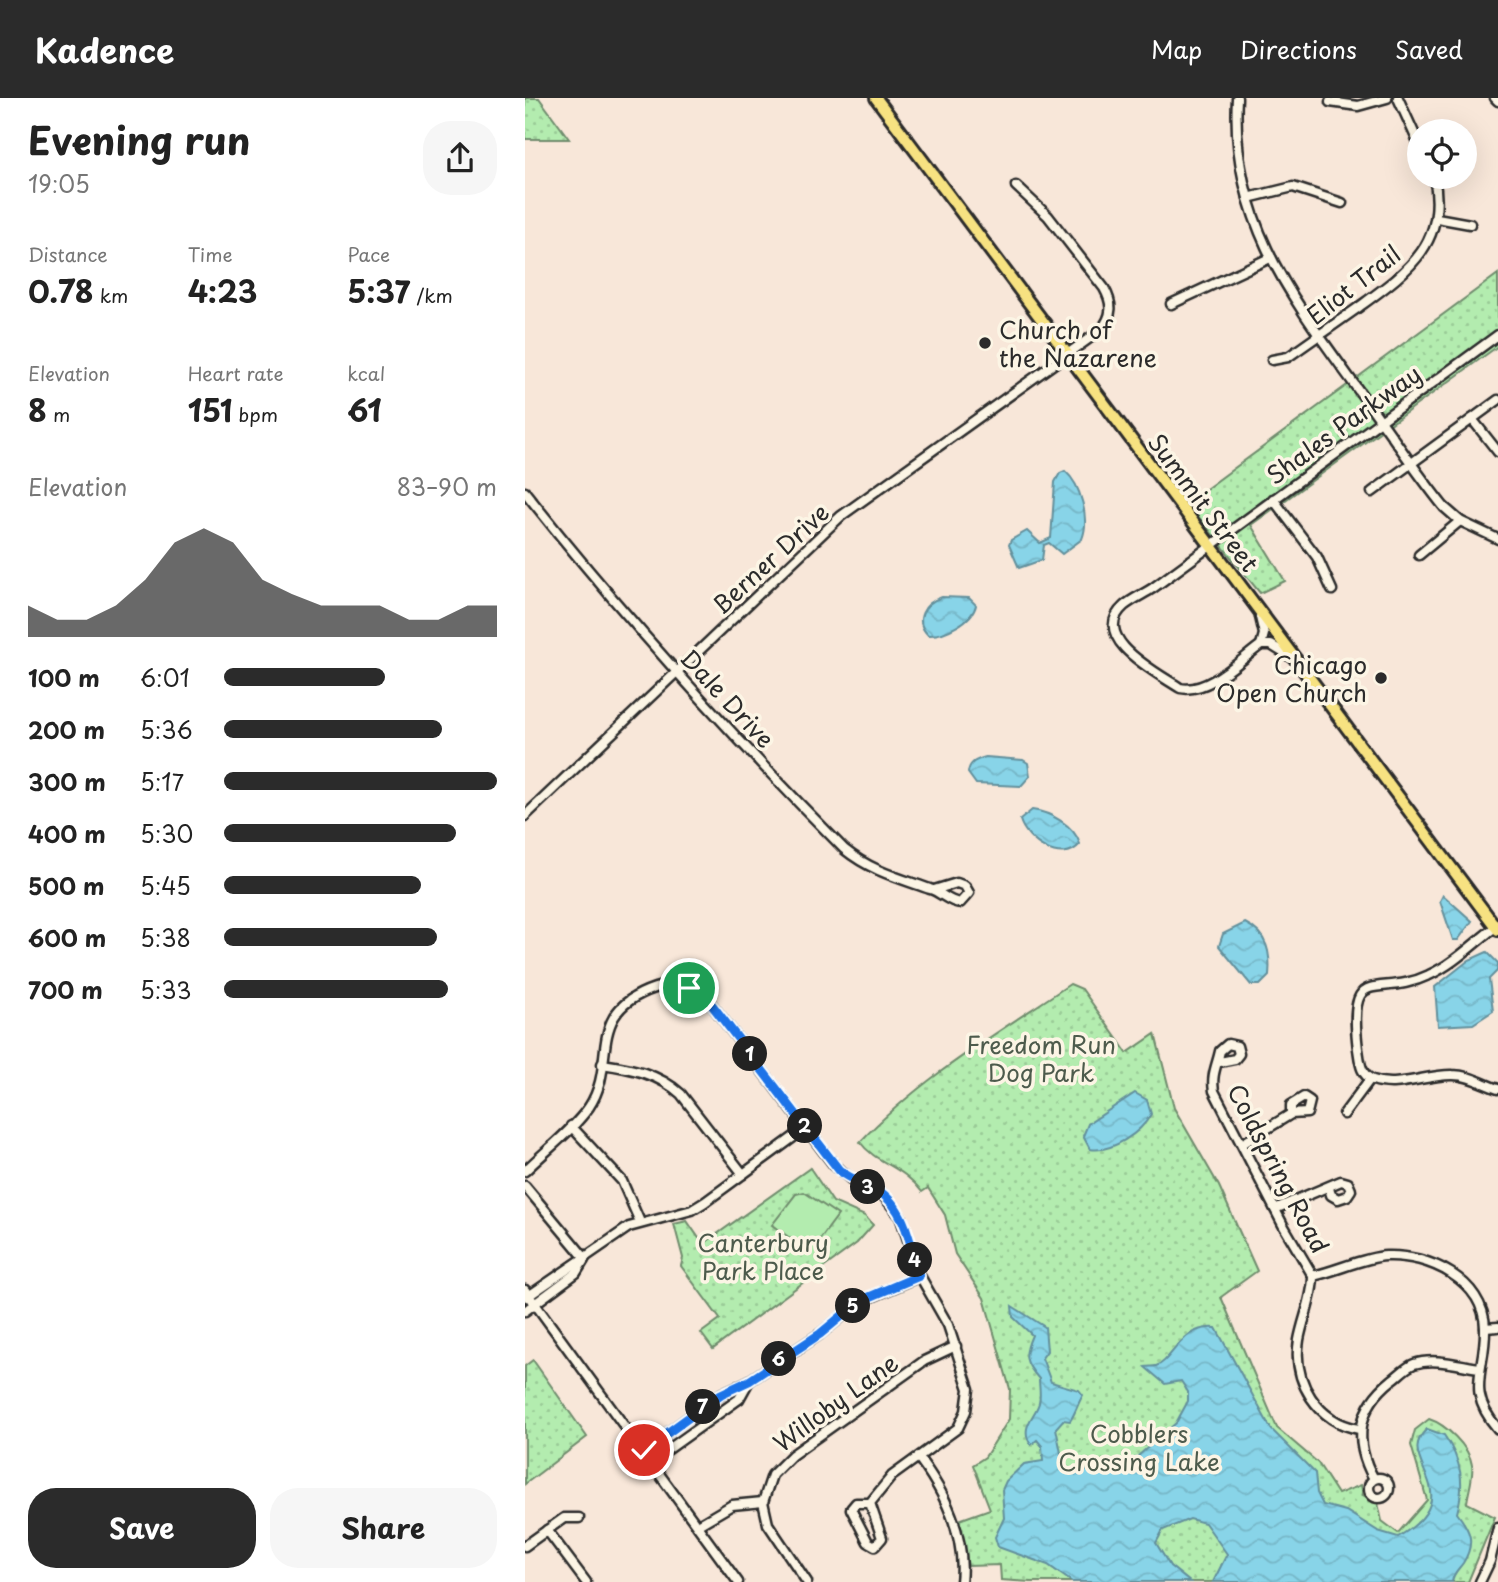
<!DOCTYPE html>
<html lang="en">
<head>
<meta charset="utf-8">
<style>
  :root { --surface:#fff; --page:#f6f6f6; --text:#222; --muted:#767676; --accent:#2b2b2b }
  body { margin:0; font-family:"Playpen Sans",sans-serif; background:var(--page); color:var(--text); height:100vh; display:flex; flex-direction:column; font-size:26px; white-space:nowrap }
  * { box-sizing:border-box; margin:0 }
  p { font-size:23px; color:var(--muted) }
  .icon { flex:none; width:38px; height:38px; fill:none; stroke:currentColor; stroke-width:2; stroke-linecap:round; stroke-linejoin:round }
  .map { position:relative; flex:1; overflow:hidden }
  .panel { display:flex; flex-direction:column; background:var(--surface); width:525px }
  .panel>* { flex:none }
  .controls { position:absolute; left:882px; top:21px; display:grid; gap:14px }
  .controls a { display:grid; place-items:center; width:70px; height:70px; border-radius:50%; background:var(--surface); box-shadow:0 7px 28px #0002; font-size:35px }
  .pin { position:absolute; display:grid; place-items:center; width:60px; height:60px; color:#fff; margin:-30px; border:4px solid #fff; border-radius:50%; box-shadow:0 2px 7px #0007 }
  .km { position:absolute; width:35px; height:35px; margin:-18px; border-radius:50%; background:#222; color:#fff; font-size:19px; line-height:35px; text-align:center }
  .round { display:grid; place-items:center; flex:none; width:74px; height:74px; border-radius:28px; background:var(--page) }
  .headline { display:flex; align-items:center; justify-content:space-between; height:119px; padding:0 28px }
  h1 { font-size:38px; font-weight:700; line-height:52px }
  .metrics { display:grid; grid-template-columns:repeat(3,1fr); gap:10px; height:119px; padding:7px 28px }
  .metrics div { display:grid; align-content:center }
  .metrics b { font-size:30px; font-weight:700 }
  .metrics small { font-size:19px; font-weight:400 }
  .metrics p { font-size:19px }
  .chart { height:196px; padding:14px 28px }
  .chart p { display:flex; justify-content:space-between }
  .chart svg { width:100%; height:126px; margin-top:7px; fill:var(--accent); opacity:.7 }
  .primary-button { display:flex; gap:14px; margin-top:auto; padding:14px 28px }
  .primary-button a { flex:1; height:80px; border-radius:28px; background:var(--accent); color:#fff; font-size:28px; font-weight:700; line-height:80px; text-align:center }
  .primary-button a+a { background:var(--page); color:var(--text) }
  ul { padding:0 28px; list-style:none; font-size:23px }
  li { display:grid; grid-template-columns:112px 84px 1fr; align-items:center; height:52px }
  li i { height:18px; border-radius:9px; background:var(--accent) }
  header { display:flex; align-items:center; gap:42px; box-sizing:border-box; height:98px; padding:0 35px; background:var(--accent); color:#fff }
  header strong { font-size:33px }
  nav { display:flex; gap:38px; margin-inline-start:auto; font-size:24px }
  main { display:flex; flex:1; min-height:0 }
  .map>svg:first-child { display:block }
</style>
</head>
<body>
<header>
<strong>Kadence</strong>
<nav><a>Map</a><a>Directions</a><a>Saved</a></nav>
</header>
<main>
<section class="panel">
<div class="headline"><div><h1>Evening run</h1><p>19:05</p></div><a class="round"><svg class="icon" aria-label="share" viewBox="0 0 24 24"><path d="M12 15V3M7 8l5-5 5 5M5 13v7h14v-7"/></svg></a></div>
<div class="metrics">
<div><p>Distance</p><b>0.78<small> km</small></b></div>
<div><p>Time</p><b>4:23</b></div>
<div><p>Pace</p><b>5:37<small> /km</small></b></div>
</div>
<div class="metrics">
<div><p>Elevation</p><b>8<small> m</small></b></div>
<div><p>Heart rate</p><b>151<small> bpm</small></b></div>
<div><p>kcal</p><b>61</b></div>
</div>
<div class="chart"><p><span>Elevation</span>83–90 m</p>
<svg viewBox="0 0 160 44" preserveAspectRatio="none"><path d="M0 44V33L10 38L20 38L30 33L40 24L50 11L60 6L70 11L80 24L90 29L100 33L110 33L120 33L130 38L140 38L150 33L160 33V44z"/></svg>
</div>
<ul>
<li><b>100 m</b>6:01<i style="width:59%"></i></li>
<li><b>200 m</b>5:36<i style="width:80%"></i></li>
<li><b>300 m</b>5:17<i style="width:100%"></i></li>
<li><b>400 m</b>5:30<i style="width:85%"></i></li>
<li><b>500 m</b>5:45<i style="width:72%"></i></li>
<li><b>600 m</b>5:38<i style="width:78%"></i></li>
<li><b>700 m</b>5:33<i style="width:82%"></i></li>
</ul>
<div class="primary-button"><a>Save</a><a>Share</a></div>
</section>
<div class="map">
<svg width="973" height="1484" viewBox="0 0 973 1484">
  <defs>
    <pattern id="green-dots" width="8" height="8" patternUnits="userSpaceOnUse" patternTransform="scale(1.75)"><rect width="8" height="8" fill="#b3ecaf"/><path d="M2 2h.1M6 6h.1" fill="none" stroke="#9acb97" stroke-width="1.8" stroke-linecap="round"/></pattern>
    <pattern id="water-waves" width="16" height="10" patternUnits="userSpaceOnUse" patternTransform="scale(1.75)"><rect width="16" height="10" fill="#88d4e8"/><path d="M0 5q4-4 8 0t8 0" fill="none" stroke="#76b6c7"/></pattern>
  </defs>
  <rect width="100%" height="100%" fill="#f8e7d9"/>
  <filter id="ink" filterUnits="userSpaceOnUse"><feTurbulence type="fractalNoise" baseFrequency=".0143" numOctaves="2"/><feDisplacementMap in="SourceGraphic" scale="14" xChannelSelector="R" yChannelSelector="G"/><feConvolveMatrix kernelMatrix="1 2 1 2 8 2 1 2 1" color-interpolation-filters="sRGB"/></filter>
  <g filter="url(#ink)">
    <!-- green -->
    <g fill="url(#green-dots)" stroke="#6f8c6d" stroke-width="2">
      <path d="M0,0H14L44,41H0Z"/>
      <path d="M973,176V248L726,427L760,483L735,495L662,405Z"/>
      <path d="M545,886L557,891L602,955L630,936L649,1010L694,1088L732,1173L696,1199L752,1330L793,1365L813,1396L836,1387L838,1397L853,1405L857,1423L873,1435L902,1402L886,1347L890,1332L904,1321C920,1326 944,1348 947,1367C949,1378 943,1394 942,1405L970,1419L943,1484H506L476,1482L475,1467L443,1468L434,1422L465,1411L448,1367L460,1359L484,1321L485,1291L459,1200L430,1156L420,1117L403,1090L397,1094C377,1067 351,1066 335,1044C394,981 474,934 545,886Z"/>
      <path d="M285,1070L308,1104L340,1118L348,1127L332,1145L188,1251L176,1235L195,1221L156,1168L158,1160L149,1126L162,1123L178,1146Z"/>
      <path d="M8,1262L62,1339L0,1386V1268Z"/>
    </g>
    <!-- pitch -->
    <path fill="#b3ecaf" stroke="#6f8c6d" stroke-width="2" d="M279,1094L313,1117L293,1144L269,1143L247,1127L271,1096Z"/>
    <!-- water -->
    <g fill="url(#water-waves)" stroke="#63909c" stroke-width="2">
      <path d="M540,373C556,387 565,421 557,441L537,456L524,445L519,447L517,462L494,470L484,447L486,442L502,433L515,445L526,440L530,384L535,375Z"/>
      <path d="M417,499L444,500L451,507C448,523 419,538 403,537C388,522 399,505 417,499Z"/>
      <path d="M461,659L498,662L503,665L505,678L496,688L451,686L443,675C444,664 451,662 461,659Z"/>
      <path d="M507,712C525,714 549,727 555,746C537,768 501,743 495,722Z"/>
      <path d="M918,797L947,823L933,842H928L915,803Z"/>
      <path d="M720,825C743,836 746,856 744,878L735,887H726L694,848L698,836Z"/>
      <path d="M962,854L973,865L972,873L964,881L968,913L948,926L913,928L910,889L944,862Z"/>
      <path d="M610,995L622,1002L626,1016C616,1035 586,1055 565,1051L558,1038L563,1026Z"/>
      <path d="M487,1208L520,1229L522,1253L517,1260L526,1284L554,1292L558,1297C553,1305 550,1316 545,1323L538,1322L531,1330L537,1360L545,1374L572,1371L585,1373L606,1364L651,1325L663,1303V1294L656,1283L640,1286L620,1269C624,1268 628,1269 631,1268C647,1264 656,1226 691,1230L746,1331L790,1375L792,1395L798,1407L821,1413L853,1433L873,1439C949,1394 866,1363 902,1331L919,1337C937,1363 940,1385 932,1415C945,1432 951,1444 938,1465C933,1472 928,1475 927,1484H688L702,1456L680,1425L665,1421L638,1432L631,1445L645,1468L665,1484H547L523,1467L473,1449L470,1439L479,1420L477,1392L481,1383L499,1366L518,1363L517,1348L512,1342L506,1347C494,1329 510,1319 514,1305C516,1298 514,1288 514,1281C499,1264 498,1258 507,1237L488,1219Z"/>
    </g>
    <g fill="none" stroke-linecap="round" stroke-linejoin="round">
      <defs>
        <g id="minor">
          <path d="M712,0C705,124 769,203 837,297C865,334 890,373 919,409L935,423L973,441"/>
          <path d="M873,0L894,46"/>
          <path d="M970,0L973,3"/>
          <path d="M805,4L833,8L862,0"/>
          <path d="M723,100L768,89L817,105"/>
          <path d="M912,120L945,126"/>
          <path d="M646,206L745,160"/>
          <path d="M747,262L763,259C787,242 811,225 834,209C883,173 923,146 909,79"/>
          <path d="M947,321L973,354"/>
          <path d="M0,394C99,519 207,638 319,751C346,773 374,780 405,791C416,794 423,804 435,805L444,795L440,788L432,785L409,792"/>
          <path d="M847,394L973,302"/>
          <path d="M748,401L792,459L807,492"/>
          <path d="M894,457L935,423"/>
          <path d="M735,519L739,536L736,547H746L764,558"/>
          <path d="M736,547C715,562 683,596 655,590C633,575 563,540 599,508C607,501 619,496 628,490L973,237"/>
          <path d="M0,718L316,418L576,232C588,217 588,206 579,190L523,118L491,88"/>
          <path d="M973,827C951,843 929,866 904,877C852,902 822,862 833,951C835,963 835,977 848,982C873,991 902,976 928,977C944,977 958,986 973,991"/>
          <path d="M695,964L710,961L714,956L712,948L703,946L695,953C692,967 686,977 689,993L758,1127L788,1178C788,1200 778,1220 774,1242C767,1284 793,1324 834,1331"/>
          <path d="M77,966C106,970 134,976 156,996L218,1076"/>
          <path d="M819,1016L845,981"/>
          <path d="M46,1028L97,1083L115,1124"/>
          <path d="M717,1046L766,1016L782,1015L785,1003L779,999L766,1007V1016"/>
          <path d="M0,1073C20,1053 48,1032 64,1009C94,964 58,914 130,890C153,882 170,891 187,907L309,1067L327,1082L357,1096L375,1118L395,1178L423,1227L444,1291L441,1313L433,1330L367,1378L345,1405L357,1440L350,1448L343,1444L326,1411L331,1405H345"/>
          <path d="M0,1088L60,1160"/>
          <path d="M750,1111L816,1083L823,1085L826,1092L822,1098L813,1101L806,1097L804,1090"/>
          <path d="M788,1178C811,1173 840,1159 861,1158C903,1156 959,1182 960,1230C961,1273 939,1292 973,1331"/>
          <path d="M0,1192L213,1484"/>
          <path d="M2,1199L104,1129L167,1112L180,1104L281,1030"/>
          <path d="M0,1213L51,1175L59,1162"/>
          <path d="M960,1230L973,1229"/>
          <path d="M119,1352L196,1296L224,1283L295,1236L335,1204L395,1178"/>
          <path d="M394,1360C420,1395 441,1439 436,1484"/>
          <path d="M127,1363L214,1301L224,1283"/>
          <circle cx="854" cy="1390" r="10"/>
          <path d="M849,1381C828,1343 832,1310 867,1282C874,1277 881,1269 889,1266C909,1259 933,1267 954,1270"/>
          <path d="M173,1427L207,1407L238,1404"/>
          <path d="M22,1432L61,1484"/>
          <path d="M0,1448L39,1420H54"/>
          <path d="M282,1484L243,1426L238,1404L247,1377L267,1357L399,1263L431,1248"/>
          <path d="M955,1484L965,1463L973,1430"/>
        </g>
        <path id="major" d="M351,0L973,832"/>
      </defs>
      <!-- minor casing -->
      <use href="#minor" stroke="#2b2b2b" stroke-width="13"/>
      <!-- major casing -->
      <use href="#major" stroke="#2b2b2b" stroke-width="16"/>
      <!-- minor -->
      <use href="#minor" stroke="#fcf5e5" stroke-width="8"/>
      <!-- major -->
      <use href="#major" stroke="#f7e281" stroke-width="10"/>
    </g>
  </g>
  <g fill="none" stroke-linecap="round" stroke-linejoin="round" filter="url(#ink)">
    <defs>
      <path id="route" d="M119,1352L196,1296L224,1283L295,1236L335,1203L394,1178C386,1149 381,1109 352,1092C339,1085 326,1082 314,1072L187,907L164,890"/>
    </defs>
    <!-- route casing -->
    <use href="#route" stroke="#fff" stroke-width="14"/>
    <!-- route -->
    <use href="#route" stroke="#1a73e8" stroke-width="9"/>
  </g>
  <!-- markers -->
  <g fill="#2b2b2b" stroke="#fcf5e5" stroke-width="2.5">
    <circle cx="460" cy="245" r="7"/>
    <circle cx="856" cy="580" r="7"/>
  </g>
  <g text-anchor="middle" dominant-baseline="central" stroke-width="7" stroke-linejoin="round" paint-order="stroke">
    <!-- street labels -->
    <g font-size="24" fill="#2b2b2b" stroke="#fcf5e5">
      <text transform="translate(828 186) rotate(-38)">Eliot Trail</text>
      <text transform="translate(818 326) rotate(-36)">Shales Parkway</text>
      <text transform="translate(679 404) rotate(53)">Summit Street</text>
      <text transform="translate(245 460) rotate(-43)">Berner Drive</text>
      <text transform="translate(203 600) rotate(47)">Dale Drive</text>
      <text transform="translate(754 1070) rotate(62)">Coldspring Road</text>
      <text transform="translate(310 1304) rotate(-36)">Willoby Lane</text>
    </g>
    <!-- poi labels -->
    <g font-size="24" fill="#2b2b2b" stroke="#fcf5e5" text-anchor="start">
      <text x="474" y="231">Church of<tspan x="474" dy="28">the Nazarene</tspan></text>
      <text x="842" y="566" text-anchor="end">Chicago<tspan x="842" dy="28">Open Church</tspan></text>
    </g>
    <!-- park labels -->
    <g font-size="24" fill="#4d5b4c" stroke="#fcf5e5">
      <text x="516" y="946">Freedom Run<tspan x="516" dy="28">Dog Park</tspan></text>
      <text x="238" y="1144">Canterbury<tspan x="238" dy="28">Park Place</tspan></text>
      <text x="614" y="1335">Cobblers<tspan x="614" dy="28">Crossing Lake</tspan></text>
    </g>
  </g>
</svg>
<div class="controls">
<a><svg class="icon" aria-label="locate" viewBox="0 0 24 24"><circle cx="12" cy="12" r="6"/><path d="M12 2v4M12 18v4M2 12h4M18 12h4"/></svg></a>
</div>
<div class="pin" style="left:164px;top:890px;background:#1e9e55"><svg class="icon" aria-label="arrive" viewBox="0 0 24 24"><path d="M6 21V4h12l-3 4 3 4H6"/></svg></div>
<div class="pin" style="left:119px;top:1352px;background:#d93025"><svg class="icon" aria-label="check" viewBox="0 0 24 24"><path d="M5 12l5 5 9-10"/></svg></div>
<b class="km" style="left:225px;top:956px">1</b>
<b class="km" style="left:280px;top:1028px">2</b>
<b class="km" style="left:343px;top:1089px">3</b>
<b class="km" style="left:390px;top:1162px">4</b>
<b class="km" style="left:328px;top:1208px">5</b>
<b class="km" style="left:254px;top:1261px">6</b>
<b class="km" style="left:178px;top:1309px">7</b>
</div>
</main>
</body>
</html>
